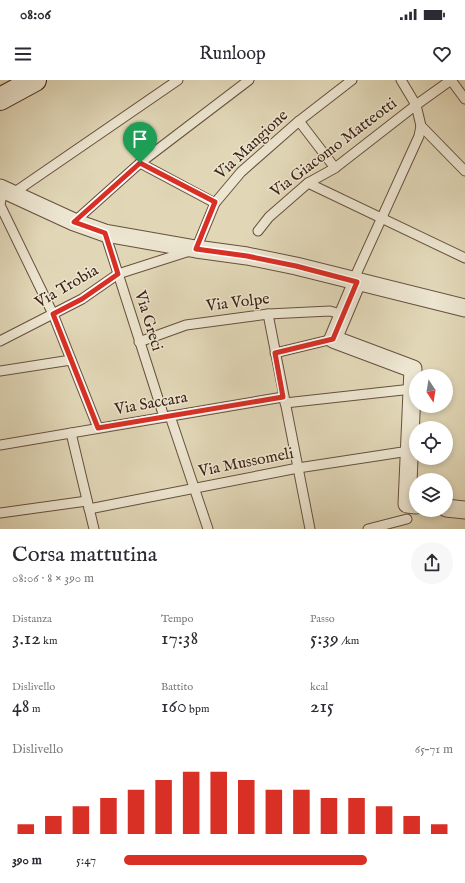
<!DOCTYPE html>
<html lang="it">
<head>
<meta charset="utf-8">
<style>
  :root { --surface:#fff; --page:#f7f7f7; --text:#2b2b33; --muted:#7c7c81; --accent:#d93025 }
  body { margin:0; font-family:"IM FELL English",serif; background:var(--page); color:var(--text); height:100vh; display:flex; flex-direction:column; font-size:15px; white-space:nowrap }
  * { box-sizing:border-box; margin:0 }
  p { font-size:13px; color:var(--muted) }
  .icon { flex:none; width:22px; height:22px; fill:none; stroke:currentColor; stroke-width:2; stroke-linecap:round; stroke-linejoin:round }
  .map { position:relative; height:449px; overflow:hidden }
  .details { display:flex; flex-direction:column; background:var(--surface); flex:1 }
  .details>* { flex:none }
  .needle { width:26px; rotate:168deg }
  .tools { position:absolute; left:409px; top:289px; display:grid; gap:8px }
  .tools a { display:grid; place-items:center; width:44px; height:44px; border-radius:50%; background:var(--surface); box-shadow:0 2px 6px #0003; font-size:20px }
  .pin { position:absolute; display:grid; place-items:center; width:34px; height:34px; color:#fff; margin:-41px -17px; border-radius:50% 50% 50% 0; rotate:-45deg; box-shadow:0 0 4px #0007 }
  .pin .icon { rotate:45deg }
  .round { display:grid; place-items:center; flex:none; width:42px; height:42px; border-radius:21px; background:var(--page) }
  .headline { display:flex; align-items:center; justify-content:space-between; height:68px; padding:0 12px }
  h1 { font-size:22px; font-weight:600; line-height:30px }
  .metrics { display:grid; grid-template-columns:repeat(3,1fr); gap:6px; height:68px; padding:4px 12px }
  .metrics div { display:grid; align-content:center }
  .metrics b { font-size:20px; font-weight:600 }
  .metrics small { font-size:11px; font-weight:400 }
  .metrics p { font-size:11px }
  .chart { height:112px; padding:8px 12px }
  .chart p { display:flex; justify-content:space-between }
  .chart svg { width:100%; height:72px; margin-top:4px; stroke:var(--accent); stroke-width:6 }
  ul { padding:0 12px; list-style:none; font-size:13px }
  li { display:grid; grid-template-columns:64px 48px 1fr; align-items:center; height:30px }
  li i { height:10px; border-radius:5px; background:var(--accent) }
  .status { display:flex; justify-content:space-between; align-items:center; height:28px; padding:0 20px; background:var(--surface); direction:ltr }
  .status svg { height:11px; fill:currentColor }
  header { display:flex; justify-content:space-between; align-items:center; height:52px; padding:0 12px; background:var(--surface); font-size:18px; font-weight:600 }
  .map>svg:first-child { display:block }
</style>
</head>
<body>
<div class="status"><b>08:06</b><svg viewBox="0 0 49 12"><path d="M0 12V9h3v3zM5 12V6h3v6zM10 12V3h3v9zM15 12V0h3v12zM26 1h20v11H26zM47 4h2v5h-2z"/></svg></div>
<header><svg class="icon" aria-label="menu" viewBox="0 0 24 24"><path d="M4 6h16M4 12h16M4 18h16"/></svg>Runloop<svg class="icon" aria-label="heart" viewBox="0 0 24 24"><path d="M12 20l-8-8c-3-5 5-10 8-4 3-6 11-1 8 4z"/></svg></header>
<div class="map">
<svg width="465" height="449" viewBox="0 0 465 449">
  <rect width="100%" height="100%" fill="#e1d7b7"/>
  <filter id="stains"><feTurbulence type="fractalNoise" baseFrequency=".005" numOctaves="4"/><feColorMatrix values="0 0 0 0 .2 0 0 0 0 .09 0 0 0 0 .02 0 0 0 .5 -.17"/></filter>
  <radialGradient id="worn" r=".72"><stop offset=".6" stop-color="#630" stop-opacity="0"/><stop offset="1" stop-color="#630" stop-opacity=".3"/></radialGradient>
  <g fill="none" stroke-linecap="round" stroke-linejoin="round">
    <defs>
      <g id="lane">
        <path d="M401,0L416,25L421,46L465,91"/>
        <path d="M451,0L465,19"/>
        <path d="M299,41L335,88"/>
        <path d="M140,83L215,123"/>
        <path d="M308,103L465,178"/>
        <path d="M3,109L0,125L53,234L98,348"/>
        <path d="M12,114L178,0"/>
        <path d="M74,142L140,83L249,0"/>
        <path d="M258,151L269,137L308,103L335,88L416,25L451,0"/>
        <path d="M105,153L164,337"/>
        <path d="M353,201L419,56L421,46"/>
        <path d="M268,234L310,449"/>
        <path d="M0,261L82,219L118,194L196,169L215,123L241,92L299,41L352,0"/>
        <path d="M139,262L186,245L268,234L330,231L344,235"/>
        <path d="M275,273L333,259"/>
        <path d="M0,291L71,280"/>
        <path d="M285,323L412,309"/>
        <path d="M170,336L208,449"/>
        <path d="M71,353L94,449"/>
        <path d="M0,365L283,317"/>
        <path d="M89,429L298,388L409,371"/>
        <path d="M0,433L87,421"/>
        <path d="M368,449L407,439"/>
      </g>
      <g id="street">
        <path d="M0,108L74,142L105,153L196,169L247,176L296,186L465,228"/>
        <path d="M357,202L333,259L413,289L407,424L416,425"/>
        <path d="M446,428L465,430"/>
      </g>
      <path id="secondary" d="M0,19L35,0"/>
    </defs>
    <!-- lane casing -->
    <use href="#lane" stroke="#67503e" stroke-width="11"/>
    <!-- street casing -->
    <use href="#street" stroke="#67503e" stroke-width="19"/>
    <!-- secondary casing -->
    <use href="#secondary" stroke="#3e2316" stroke-width="24"/>
    <!-- lane -->
    <use href="#lane" stroke="#ece5d0" stroke-width="9"/>
    <!-- street -->
    <use href="#street" stroke="#ece5d0" stroke-width="17"/>
    <!-- secondary -->
    <use href="#secondary" stroke="#ece5d0" stroke-width="22"/>
  </g>
  <g fill="none" stroke-linecap="round" stroke-linejoin="round">
    <defs>
      <path id="route" d="M140,83L215,122L196,169L247,176L296,186L357,202L333,259L275,273L283,317L98,348L53,234L82,219L118,194L105,153L74,142Z"/>
    </defs>
    <!-- route casing -->
    <use href="#route" stroke="#fff" stroke-width="8"/>
    <!-- route -->
    <use href="#route" stroke="#d93025" stroke-width="5"/>
  </g>
  <g text-anchor="middle" dominant-baseline="central" stroke-width="3" stroke-linejoin="round" paint-order="stroke">
    <!-- street labels -->
    <g font-size="16" fill="#3e2316" stroke="#ece5d0">
      <text transform="translate(252 65) rotate(-43)">Via Mangione</text>
      <text transform="translate(334 68) rotate(-37)">Via Giacomo Matteotti</text>
      <text transform="translate(67 207) rotate(-30)">Via Trobia</text>
      <text transform="translate(238 223) rotate(-7)">Via Volpe</text>
      <text transform="translate(148 241) rotate(73)">Via Greci</text>
      <text transform="translate(151 324) rotate(-10)">Via Saccara</text>
      <text transform="translate(246 383) rotate(-11)">Via Mussomeli</text>
    </g>
  </g>
  <rect width="100%" height="100%" filter="url(#stains)"/>
  <rect width="100%" height="100%" fill="url(#worn)"/>
</svg>
<div class="tools">
<a><svg class="needle" viewBox="-14 -14 28 28"><path d="M0-13l5 13h-10z" fill="#e53935"/><path d="M0 13l5-13h-10z" fill="#7c7c81"/></svg></a>
<a><svg class="icon" aria-label="locate" viewBox="0 0 24 24"><circle cx="12" cy="12" r="6"/><path d="M12 2v4M12 18v4M2 12h4M18 12h4"/></svg></a>
<a><svg class="icon" aria-label="layers" viewBox="0 0 24 24"><path d="M12 4l9 5-9 5-9-5zM3 14l9 5 9-5"/></svg></a>
</div>
<div class="pin" style="left:140px;top:83px;background:#1e9e55"><svg class="icon" aria-label="arrive" viewBox="0 0 24 24"><path d="M6 21V4h12l-3 4 3 4H6"/></svg></div>
</div>
<section class="details">
<div class="headline"><div><h1>Corsa mattutina</h1><p>08:06 · 8 × 390 m</p></div><a class="round"><svg class="icon" aria-label="share" viewBox="0 0 24 24"><path d="M12 15V3M7 8l5-5 5 5M5 13v7h14v-7"/></svg></a></div>
<div class="metrics">
<div><p>Distanza</p><b>3.12<small> km</small></b></div>
<div><p>Tempo</p><b>17:38</b></div>
<div><p>Passo</p><b>5:39<small> /km</small></b></div>
</div>
<div class="metrics">
<div><p>Dislivello</p><b>48<small> m</small></b></div>
<div><p>Battito</p><b>160<small> bpm</small></b></div>
<div><p>kcal</p><b>215</b></div>
</div>
<div class="chart"><p><span>Dislivello</span>65–71 m</p>
<svg viewBox="0 0 160 44" preserveAspectRatio="none"><path d="M5 44V38M15 44V33M25 44V27M35 44V22M45 44V17M55 44V11M65 44V6M75 44V6M85 44V11M95 44V17M105 44V17M115 44V22M125 44V22M135 44V27M145 44V33M155 44V38"/></svg>
</div>
<ul>
<li><b>390 m</b>5:47<i style="width:74%"></i></li>
</ul>
</section>
</body>
</html>
